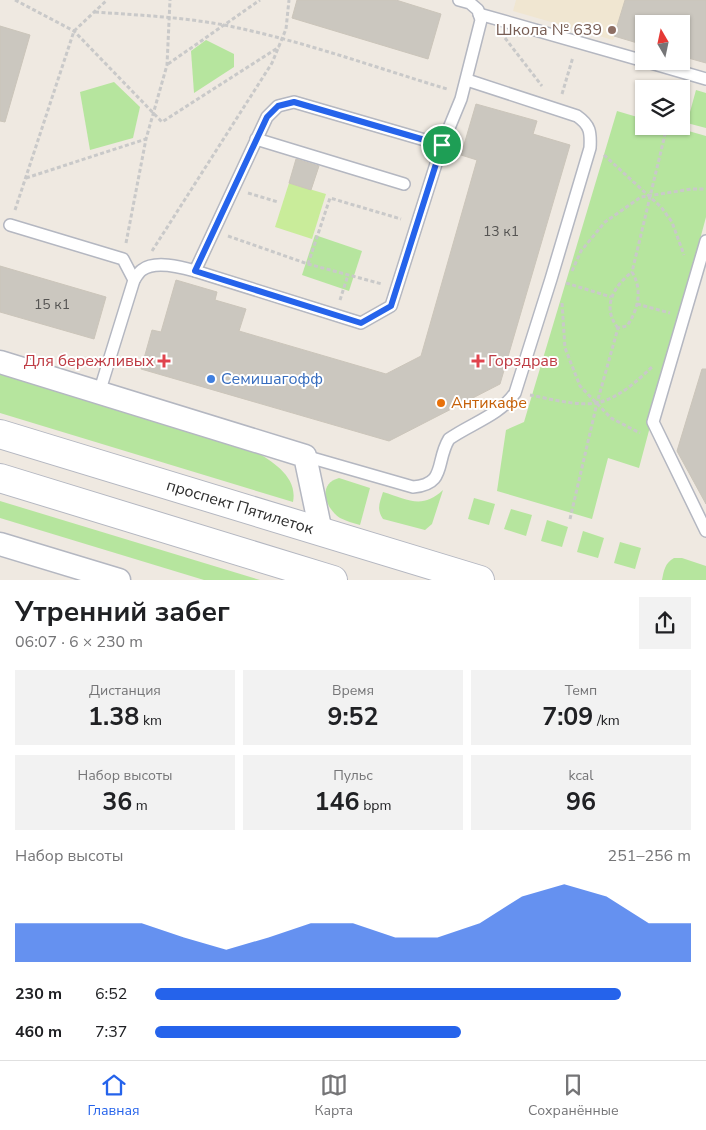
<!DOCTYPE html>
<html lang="ru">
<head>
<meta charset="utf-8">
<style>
  :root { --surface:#fff; --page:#f2f2f2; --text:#202124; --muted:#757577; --line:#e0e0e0; --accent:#2563eb }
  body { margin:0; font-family:"Nunito Sans",sans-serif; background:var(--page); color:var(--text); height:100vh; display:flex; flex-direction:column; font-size:19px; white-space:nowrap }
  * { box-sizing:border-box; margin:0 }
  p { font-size:16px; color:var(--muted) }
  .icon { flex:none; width:28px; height:28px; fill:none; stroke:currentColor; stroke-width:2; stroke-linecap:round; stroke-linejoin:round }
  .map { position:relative; height:580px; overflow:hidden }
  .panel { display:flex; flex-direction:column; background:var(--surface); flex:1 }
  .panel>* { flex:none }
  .needle { width:32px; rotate:351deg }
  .tools { position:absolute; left:635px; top:15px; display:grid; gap:10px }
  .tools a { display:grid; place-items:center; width:55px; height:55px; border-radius:0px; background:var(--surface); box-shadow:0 1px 4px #0004; font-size:25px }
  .pin { position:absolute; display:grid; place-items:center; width:42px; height:42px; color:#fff; margin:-21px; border:2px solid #fff; border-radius:50%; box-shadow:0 1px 5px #0007 }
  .round { display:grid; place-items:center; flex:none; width:52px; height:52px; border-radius:0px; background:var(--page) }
  .headline { display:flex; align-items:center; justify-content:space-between; height:85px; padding:0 15px }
  h1 { font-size:28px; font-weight:700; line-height:38px }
  .metrics { display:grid; grid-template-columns:repeat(3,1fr); gap:8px; height:85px; padding:5px 15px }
  .metrics div { display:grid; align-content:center; border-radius:0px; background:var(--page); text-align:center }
  .metrics b { font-size:25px; font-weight:700 }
  .metrics small { font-size:14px; font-weight:400 }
  .metrics p { font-size:14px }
  .chart { height:140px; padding:10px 15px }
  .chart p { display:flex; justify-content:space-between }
  .chart svg { width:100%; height:90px; margin-top:5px; fill:var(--accent); opacity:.7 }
  ul { padding:0 15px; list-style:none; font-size:16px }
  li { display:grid; grid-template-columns:80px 60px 1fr; align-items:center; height:38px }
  li i { height:12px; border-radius:6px; background:var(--accent) }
  .tabs { display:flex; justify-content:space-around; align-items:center; height:70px; border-top:1px solid var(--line); background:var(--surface); font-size:14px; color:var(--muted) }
  .tabs a { display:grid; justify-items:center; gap:2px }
  .tabs .selected { color:var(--accent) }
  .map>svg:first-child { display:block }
</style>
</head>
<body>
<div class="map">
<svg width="706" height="580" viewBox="0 0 706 580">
  <rect width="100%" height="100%" fill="#efe9e1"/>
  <!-- education -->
  <path fill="#f0e6d1" d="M516,0H706L681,24H644L615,36L613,40L513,11Z"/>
  <!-- green -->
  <g fill="#b6e59e">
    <path d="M206,40L234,54V67L194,93L191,51Z"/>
    <path d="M114,82L140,107L133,138L90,150L80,92Z"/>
    <path d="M696,90L706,93V128L687,123Z"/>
    <path d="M617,111L644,119V126H671L706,136V217L639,468L608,458L592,519L497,491L506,430L524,422Z"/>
    <path d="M315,235L362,251L349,291L302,275Z"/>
    <path d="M0,374L255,451C273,462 298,477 293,502L0,413Z"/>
    <path d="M339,478L370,488L360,525C353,523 346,521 340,518C325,508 317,484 339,478Z"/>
    <path d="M443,490L432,524L425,530L383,519C376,509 380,502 383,492C407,499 422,510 443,490Z"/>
    <path d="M474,498L495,504L489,525L468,519Z"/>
    <path d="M0,501L260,580H204L0,518Z"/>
    <path d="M511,509L532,515L526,536L504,529Z"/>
    <path d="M547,520L568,527L562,547L541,541Z"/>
    <path d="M583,531L604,538L598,558L577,552Z"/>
    <path d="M620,542L641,548L635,569L614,563Z"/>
    <path d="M674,558H682L706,566V580H662C664,570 665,563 674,558Z"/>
  </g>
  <!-- pitch -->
  <path fill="#c9ec9a" d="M289,183L326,194L312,239L275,227Z"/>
  <!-- building -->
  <g fill="#cbc7bf" stroke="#cbc5ba">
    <path d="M297,0H396L441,14L428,59L292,18Z"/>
    <path d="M625,0H706V63L681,56V24H644V45L614,36Z"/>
    <path d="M0,26L30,35L5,122L0,121Z"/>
    <path d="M476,104L537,121L533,134L570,145L500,384L389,441L141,369L152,330L161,332L176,280L217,292L215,300L246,309L239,331L386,374L421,356L477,160L461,155Z"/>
    <path d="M296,159L319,166L311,190L289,183Z"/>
    <path d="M0,266L106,297L94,339L0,312Z"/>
    <path d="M702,369H706V504L677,451Z"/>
  </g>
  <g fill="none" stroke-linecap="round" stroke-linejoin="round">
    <defs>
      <g id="lane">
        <path d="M479,14L644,61"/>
        <path d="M644,61L706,79"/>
        <path d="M256,139L404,184"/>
        <path d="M10,225L123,259L134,280L99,393"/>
        <path d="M706,241L653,422L706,531"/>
        <path d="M195,271L361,323L391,306L442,145"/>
        <path d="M134,280C136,277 139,272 142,270C155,260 181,267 195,271L267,117L278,106L294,102L442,145L461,99L481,20L478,10L470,3L459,0"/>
        <path d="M305,456L413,487C447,484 435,462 449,439C470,424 500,415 515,393L551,279L590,148C591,132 590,125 577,116L467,80"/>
      </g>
      <g id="street">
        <path d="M0,362L305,456L321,532"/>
        <path d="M0,544L119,580"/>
      </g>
      <g id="secondary">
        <path d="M0,434L480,580"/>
        <path d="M0,478L333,580"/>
      </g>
    </defs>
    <!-- lane casing -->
    <use href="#lane" stroke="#b4b7c1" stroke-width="14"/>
    <!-- street casing -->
    <use href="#street" stroke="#b4b7c1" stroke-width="25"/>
    <!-- secondary casing -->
    <use href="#secondary" stroke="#b4b7c1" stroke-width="30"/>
    <!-- path -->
    <g stroke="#c9c9c9" stroke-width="3" stroke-dasharray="4 2.5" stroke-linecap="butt">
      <path d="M15,0L74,31L162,122L279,47"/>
      <path d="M95,12C138,15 181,17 224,25C300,40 374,67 447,89"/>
      <path d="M505,38L542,86"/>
      <path d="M168,64L260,0"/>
      <path d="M562,94L573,57"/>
      <path d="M604,155L661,207L672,222L684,255"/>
      <path d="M26,178L146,139"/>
      <path d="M248,193L278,202"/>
      <path d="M15,210L74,31L107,0"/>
      <path d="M228,236L308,264L382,284"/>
      <path d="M126,243L146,139L167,65L170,0"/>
      <path d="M152,251L272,63L286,29L289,0"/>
      <path d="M308,264L330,198L401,219"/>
      <path d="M572,271L581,251L605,222L641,197L692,189H706"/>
      <path d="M566,283L611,297"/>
      <path d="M340,300L348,275"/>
      <path d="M562,303L565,348L580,386L611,418L640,433"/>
      <path d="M637,304L670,313"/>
      <path d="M618,328C601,307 614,286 632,272"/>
      <path d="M530,395C551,399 576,406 596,403C618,399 637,381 652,367"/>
      <path d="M570,519L597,403L618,328L627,326C638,310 643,290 632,272L667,126"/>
    </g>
    <!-- lane -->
    <use href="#lane" stroke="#fff" stroke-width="11"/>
    <!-- street -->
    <use href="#street" stroke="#fff" stroke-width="22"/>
    <!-- secondary -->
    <use href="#secondary" stroke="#fff" stroke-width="28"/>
  </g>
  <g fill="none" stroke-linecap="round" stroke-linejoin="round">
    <defs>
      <path id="route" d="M294,102L442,145L391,306L361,323L195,271L267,117L278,106Z"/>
    </defs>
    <!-- route casing -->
    <use href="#route" stroke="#fff" stroke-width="10"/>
    <!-- route -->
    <use href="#route" stroke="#2563eb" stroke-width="6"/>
  </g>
  <!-- markers -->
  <circle fill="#8d6e63" stroke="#fff" stroke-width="2" cx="612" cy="30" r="5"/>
  <g fill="#e0444e" stroke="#fff" stroke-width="2">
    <path d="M161.5 353.5h5v5h5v5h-5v5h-5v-5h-5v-5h5z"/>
    <path d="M475.5 353.5h5v5h5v5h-5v5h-5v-5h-5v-5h5z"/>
  </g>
  <circle fill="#3f7fe0" stroke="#fff" stroke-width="2" cx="211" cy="379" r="5"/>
  <circle fill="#e8710a" stroke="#fff" stroke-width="2" cx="441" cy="403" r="5"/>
  <g text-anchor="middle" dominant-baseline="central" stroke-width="4" stroke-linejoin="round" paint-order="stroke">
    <!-- number labels -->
    <g font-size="14" fill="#555452">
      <text x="501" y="231">13 к1</text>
      <text x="52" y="304">15 к1</text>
    </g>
    <!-- education labels -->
    <g font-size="16" fill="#785e54" stroke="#fff" text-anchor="end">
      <text x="602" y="30">Школа № 639</text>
    </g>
    <!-- health labels -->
    <g font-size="16" fill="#be3a42" stroke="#fff" text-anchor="end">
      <text x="154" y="361">Для бережливых</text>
      <text x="488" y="361" text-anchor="start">Горздрав</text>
    </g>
    <!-- shop labels -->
    <g font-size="16" fill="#366cbe" stroke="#fff" text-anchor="start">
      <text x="221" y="379">Семишагофф</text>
    </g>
    <!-- food labels -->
    <g font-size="16" fill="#c56008" stroke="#fff" text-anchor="start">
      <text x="451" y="403">Антикафе</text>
    </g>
    <!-- street labels -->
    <g font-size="16" fill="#2e2e2e" stroke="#fff">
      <text transform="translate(240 507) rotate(17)">проспект Пятилеток</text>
    </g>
  </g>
</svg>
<div class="tools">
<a><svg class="needle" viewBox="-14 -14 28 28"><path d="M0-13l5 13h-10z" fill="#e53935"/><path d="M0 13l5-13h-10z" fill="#757577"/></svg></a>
<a><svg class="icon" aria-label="layers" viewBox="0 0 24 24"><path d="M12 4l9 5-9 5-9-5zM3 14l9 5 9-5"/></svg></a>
</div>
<div class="pin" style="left:442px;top:145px;background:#1e9e55"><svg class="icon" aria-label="arrive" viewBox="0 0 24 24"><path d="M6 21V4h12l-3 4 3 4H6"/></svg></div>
</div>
<section class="panel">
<div class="headline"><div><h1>Утренний забег</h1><p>06:07 · 6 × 230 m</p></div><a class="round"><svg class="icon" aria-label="share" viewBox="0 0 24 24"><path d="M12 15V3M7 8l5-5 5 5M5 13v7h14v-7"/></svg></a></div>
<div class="metrics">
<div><p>Дистанция</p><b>1.38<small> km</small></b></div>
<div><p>Время</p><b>9:52</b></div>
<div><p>Темп</p><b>7:09<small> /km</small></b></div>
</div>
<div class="metrics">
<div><p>Набор высоты</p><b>36<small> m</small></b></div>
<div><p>Пульс</p><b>146<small> bpm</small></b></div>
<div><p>kcal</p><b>96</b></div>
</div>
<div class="chart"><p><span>Набор высоты</span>251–256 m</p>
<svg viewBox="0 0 160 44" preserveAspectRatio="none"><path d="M0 44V25L10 25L20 25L30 25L40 32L50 38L60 32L70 25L80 25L90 32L100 32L110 25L120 12L130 6L140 12L150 25L160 25V44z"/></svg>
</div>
<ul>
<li><b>230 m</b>6:52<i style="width:87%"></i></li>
<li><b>460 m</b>7:37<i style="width:57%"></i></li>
</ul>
</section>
<nav class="tabs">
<a class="selected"><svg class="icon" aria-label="home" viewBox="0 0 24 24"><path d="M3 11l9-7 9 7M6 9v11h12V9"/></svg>Главная</a>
<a><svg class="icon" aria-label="map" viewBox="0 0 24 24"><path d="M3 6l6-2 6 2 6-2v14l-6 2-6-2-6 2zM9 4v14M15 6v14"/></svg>Карта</a>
<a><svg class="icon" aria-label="saved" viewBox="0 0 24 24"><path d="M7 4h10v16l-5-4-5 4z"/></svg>Сохранённые</a>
</nav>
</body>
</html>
